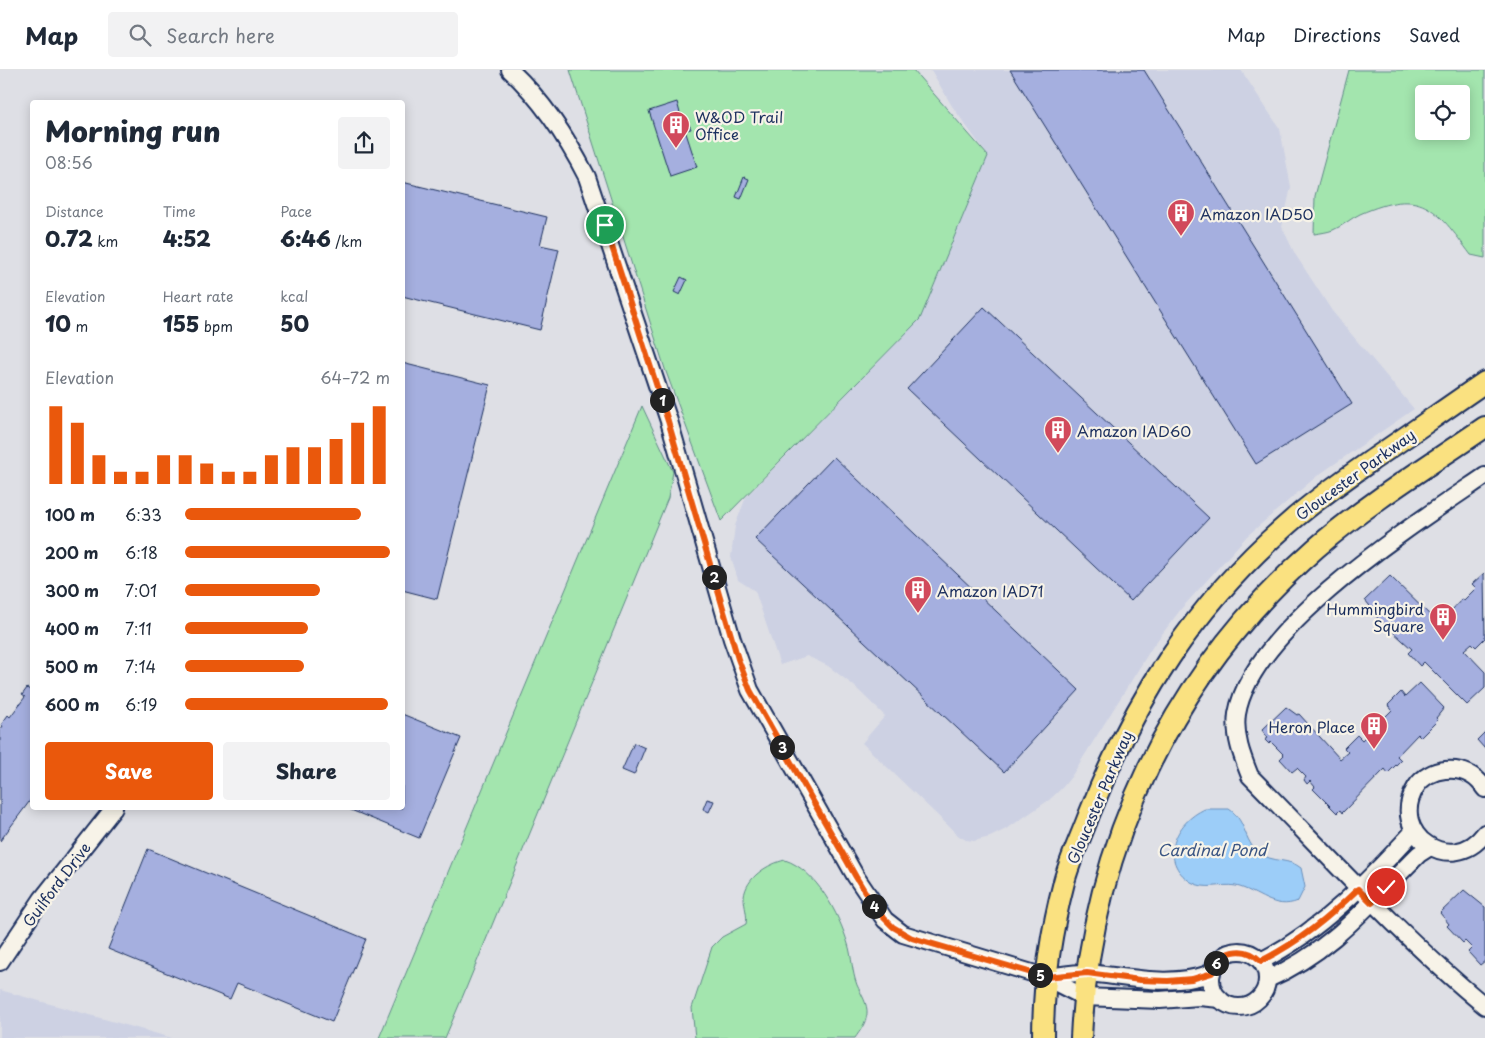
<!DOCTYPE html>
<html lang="en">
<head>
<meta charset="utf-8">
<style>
  :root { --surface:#fff; --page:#f2f2f3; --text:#1f2937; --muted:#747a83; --line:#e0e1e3; --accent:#ea580c }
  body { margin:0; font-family:"Playpen Sans",sans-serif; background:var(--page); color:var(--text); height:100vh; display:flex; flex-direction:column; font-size:19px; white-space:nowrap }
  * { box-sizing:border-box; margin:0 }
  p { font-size:16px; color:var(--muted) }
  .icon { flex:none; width:28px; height:28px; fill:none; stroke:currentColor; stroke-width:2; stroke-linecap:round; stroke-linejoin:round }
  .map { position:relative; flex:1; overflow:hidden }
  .side { position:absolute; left:30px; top:30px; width:375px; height:710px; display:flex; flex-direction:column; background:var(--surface); border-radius:5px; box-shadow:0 2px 12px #0003 }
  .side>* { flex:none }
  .controls { position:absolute; left:1415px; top:15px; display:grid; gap:10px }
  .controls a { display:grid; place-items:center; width:55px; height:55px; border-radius:5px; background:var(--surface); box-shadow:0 2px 12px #0003; font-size:25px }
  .pin { position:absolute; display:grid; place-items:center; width:42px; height:42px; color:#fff; margin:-21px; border:2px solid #fff; border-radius:50%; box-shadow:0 1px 5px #0007 }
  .km { position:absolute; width:25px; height:25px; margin:-12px; border-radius:50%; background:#222; color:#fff; font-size:14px; line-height:25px; text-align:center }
  .round { display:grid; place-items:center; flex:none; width:52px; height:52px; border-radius:5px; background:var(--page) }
  .overview { display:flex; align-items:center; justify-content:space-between; height:85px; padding:0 15px }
  h1 { font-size:28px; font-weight:800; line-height:38px }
  .stats { display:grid; grid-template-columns:repeat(3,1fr); gap:8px; height:85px; padding:5px 15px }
  .stats div { display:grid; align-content:center }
  .stats b { font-size:21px; font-weight:800 }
  .stats small { font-size:14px; font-weight:400 }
  .stats p { font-size:14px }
  .chart { height:140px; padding:10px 15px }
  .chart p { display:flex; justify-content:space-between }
  .chart svg { width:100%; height:90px; margin-top:5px; stroke:var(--accent); stroke-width:6 }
  .primary-button { display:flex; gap:10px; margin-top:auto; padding:10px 15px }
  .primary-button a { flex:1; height:58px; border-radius:5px; background:var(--accent); color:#fff; font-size:20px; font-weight:800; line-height:58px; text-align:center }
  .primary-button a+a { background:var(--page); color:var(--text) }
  ul { padding:0 15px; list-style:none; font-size:16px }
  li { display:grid; grid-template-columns:80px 60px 1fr; align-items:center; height:38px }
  li i { height:12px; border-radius:6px; background:var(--accent) }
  header { display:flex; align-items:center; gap:30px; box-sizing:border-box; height:70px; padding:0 25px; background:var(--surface); border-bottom:1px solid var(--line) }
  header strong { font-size:24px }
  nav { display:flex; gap:28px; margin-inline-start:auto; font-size:18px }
  .search { width:350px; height:45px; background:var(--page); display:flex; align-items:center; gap:12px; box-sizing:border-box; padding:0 18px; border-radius:5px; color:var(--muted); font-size:19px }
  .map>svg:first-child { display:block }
</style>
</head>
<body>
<header>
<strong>Map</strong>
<div class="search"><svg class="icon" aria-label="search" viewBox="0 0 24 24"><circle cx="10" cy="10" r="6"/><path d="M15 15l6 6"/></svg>Search here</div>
<nav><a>Map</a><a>Directions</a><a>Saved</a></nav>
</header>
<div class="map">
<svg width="1485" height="968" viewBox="0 0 1485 968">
  <rect width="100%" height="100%" fill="#dedfe5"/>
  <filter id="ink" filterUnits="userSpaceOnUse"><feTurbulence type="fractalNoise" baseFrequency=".02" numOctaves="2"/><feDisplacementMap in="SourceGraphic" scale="10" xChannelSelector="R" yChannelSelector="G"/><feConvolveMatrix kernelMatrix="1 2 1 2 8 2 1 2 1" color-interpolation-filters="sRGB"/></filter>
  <g filter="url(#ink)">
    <!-- built -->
    <g fill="#cdd1e3">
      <path d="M931,0H1241L1280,59L1291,117L1282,157L1295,184L1332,241L1414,339L1317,406L1247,466L1181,539L1153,576L1071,707L1062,718L1049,730L1008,758L990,767L974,771L966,770L959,766L862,673L885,646L853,615L828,596L807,586L780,595L755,521L738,510L731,487L735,456L746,427L920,249L988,86L952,36Z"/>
      <path d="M0,920L172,968H0Z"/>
    </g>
    <!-- green -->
    <g fill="#a3e5ae" stroke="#5f8a86" fill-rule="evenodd">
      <path d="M570,0H913L988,86L920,249L721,451L665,299Z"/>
      <path d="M1349,0H1485V188L1471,185C1435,137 1422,117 1360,144C1351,148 1343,156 1333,160C1328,162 1321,163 1314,164L1315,126ZM1424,24H1461V61H1424Z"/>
      <path d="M642,336L673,402L668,428L462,928L445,968H379Z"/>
      <path d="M785,790C816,800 839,844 848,874C852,887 852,902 857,915C861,924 868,934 867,944C866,953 860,961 855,968H695L692,938L712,877L722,867L746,854C748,845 744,837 744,827C746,807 768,794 785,790Z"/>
    </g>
    <!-- water -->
    <path fill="#9ccdf8" stroke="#688eba" d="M1205,739H1229C1247,751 1243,771 1259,783C1273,793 1289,788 1301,798L1305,817L1298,831C1274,841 1258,821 1236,816C1221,813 1206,821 1191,812C1158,791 1175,752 1205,739Z"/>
    <!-- building -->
    <g fill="#a5afdf" stroke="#1b2f5e">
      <path d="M1010,0H1144L1352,334L1256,394Z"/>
      <path d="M677,32L683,54L688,52L691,59L685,60L697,97L670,106L649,41Z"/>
      <path d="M744,107L749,109L741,129L736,127Z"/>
      <path d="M402,112L547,147L540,175L559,179L540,260L402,226Z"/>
      <path d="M681,207L687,210L680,225L674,222Z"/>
      <path d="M984,237L1209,448L1131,531L907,319Z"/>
      <path d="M402,293L490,315L437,529L402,520Z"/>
      <path d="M834,387L1079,620L1004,702L755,469Z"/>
      <path d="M1484,503L1485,568L1476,577L1472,573L1464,580L1485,602V618L1467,635L1424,592L1420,596L1408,583L1412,579L1372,543L1374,541L1365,530L1390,506L1439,554L1462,529L1464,530L1476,518L1472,514Z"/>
      <path d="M1420,613L1444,638L1436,648L1438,650L1421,667L1418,664L1397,686L1401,690L1388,703L1385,699L1342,743L1340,740L1337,743L1313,719L1315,717L1310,711L1307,714L1304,710L1306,707L1297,698L1292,702L1280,689L1284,685L1271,672L1269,674L1265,670L1268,668L1262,660L1286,637L1297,645L1299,644L1340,689L1348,682L1344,678L1357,665L1362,670L1392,640L1388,635L1401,622L1405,627Z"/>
      <path d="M27,618L30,620L32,618V728L0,771V660L3,656L1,655L8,645L10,647L25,627L22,625Z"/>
      <path d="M402,644L461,668L419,768L346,738H402Z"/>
      <path d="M1485,662V679L1477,670Z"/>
      <path d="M634,673L645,678L634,705L622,700Z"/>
      <path d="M707,729L714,731L709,742L703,739Z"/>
      <path d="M148,779L366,869L332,952L237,913L230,929L108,879Z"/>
      <path d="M1464,820L1485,837V891L1480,895L1468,882L1472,878L1465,871L1463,873L1447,856L1449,854L1440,843Z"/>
    </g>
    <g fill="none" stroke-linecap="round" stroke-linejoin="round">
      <defs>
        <g id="minor">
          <path d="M510,0C543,31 566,66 587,107L669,351L732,569L750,620L856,807L885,850L903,864L1045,907L1084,927L1160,930L1199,927L1220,929"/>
          <path d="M1485,406C1416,453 1251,558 1237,644C1234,666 1242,686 1250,706C1327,784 1400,866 1485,936"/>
          <path d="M1485,719C1476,705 1462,698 1445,700C1434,701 1422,707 1416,717C1387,764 1452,808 1485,763"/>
          <circle cx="1239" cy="909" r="28"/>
          <path d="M1261,891C1322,860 1368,811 1414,761"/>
          <path d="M0,892L42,829L114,738"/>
          <path d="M1046,907C1059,906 1075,902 1088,903C1130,907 1171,918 1212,903"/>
          <path d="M1268,909C1333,881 1370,832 1419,784L1430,777"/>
        </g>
        <g id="major">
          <path d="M1043,968C1043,916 1051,862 1064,812C1070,789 1081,767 1089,745C1134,630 1195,534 1289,453C1316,429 1345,409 1375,388C1412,363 1448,337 1485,312"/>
          <path d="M1081,968C1090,777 1172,604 1316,478C1368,433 1428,396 1485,357"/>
        </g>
      </defs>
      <!-- minor casing -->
      <use href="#minor" stroke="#1b2f5e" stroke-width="20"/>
      <!-- major casing -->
      <use href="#major" stroke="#1b2f5e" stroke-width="24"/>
      <!-- minor -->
      <use href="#minor" stroke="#f7f3e8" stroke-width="16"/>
      <!-- major -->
      <use href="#major" stroke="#fae180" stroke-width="20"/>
    </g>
  </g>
  <g fill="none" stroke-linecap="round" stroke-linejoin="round" filter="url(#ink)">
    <defs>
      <path id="route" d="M605,155L668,351L738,589L750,620L856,807L876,840L893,857L912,868L1046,907L1087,903L1140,910L1168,911L1192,909L1212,903C1219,880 1244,874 1261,891C1299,872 1328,848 1358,819L1372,833L1386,817"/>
    </defs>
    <!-- route casing -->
    <use href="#route" stroke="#fff" stroke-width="10"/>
    <!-- route -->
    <use href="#route" stroke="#ea580c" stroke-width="6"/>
  </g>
  <!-- icons -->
  <defs>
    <symbol id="building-pin" viewBox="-11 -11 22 30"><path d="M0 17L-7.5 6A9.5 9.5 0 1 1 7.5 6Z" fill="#d1495b" stroke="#f7f3e8"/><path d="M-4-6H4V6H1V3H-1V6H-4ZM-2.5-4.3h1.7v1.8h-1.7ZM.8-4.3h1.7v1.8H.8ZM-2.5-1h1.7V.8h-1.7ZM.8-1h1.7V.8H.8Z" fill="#fff"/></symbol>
  </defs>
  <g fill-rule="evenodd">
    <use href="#building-pin" x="660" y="39" width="32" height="43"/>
    <use href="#building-pin" x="1165" y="127" width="32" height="43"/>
    <use href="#building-pin" x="1042" y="344" width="32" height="43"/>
    <use href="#building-pin" x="902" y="504" width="32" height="43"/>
    <use href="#building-pin" x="1427" y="531" width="32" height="43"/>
    <use href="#building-pin" x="1358" y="640" width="32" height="43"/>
  </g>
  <g text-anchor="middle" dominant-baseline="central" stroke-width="4.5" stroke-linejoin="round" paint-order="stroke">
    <!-- poi labels -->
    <g font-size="15" fill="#1b2f5e" stroke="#f7f3e8" text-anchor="start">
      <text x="695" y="46">W&amp;OD Trail<tspan x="695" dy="17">Office</tspan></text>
      <text x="1200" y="143">Amazon IAD50</text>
      <text x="1077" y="360">Amazon IAD60</text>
      <text x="937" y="520">Amazon IAD71</text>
      <text x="1424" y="538" text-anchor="end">Hummingbird<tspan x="1424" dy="17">Square</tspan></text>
      <text x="1355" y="656" text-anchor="end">Heron Place</text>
    </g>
    <!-- street labels -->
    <g font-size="15" fill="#1b2f5e" stroke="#f7f3e8">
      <text transform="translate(1355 404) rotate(-36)">Gloucester Parkway</text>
      <text transform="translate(1099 727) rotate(-67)">Gloucester Parkway</text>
      <text transform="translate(56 814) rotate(-53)">Guilford Drive</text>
    </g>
    <!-- water labels -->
    <g font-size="16" font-style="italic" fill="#3b5684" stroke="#f7f3e8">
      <text x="1212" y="779">Cardinal Pond</text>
    </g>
  </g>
</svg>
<div class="controls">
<a><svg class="icon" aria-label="locate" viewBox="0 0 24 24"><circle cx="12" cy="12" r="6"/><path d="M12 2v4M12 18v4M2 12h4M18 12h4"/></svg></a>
</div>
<div class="pin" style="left:605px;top:155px;background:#1e9e55"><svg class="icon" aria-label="arrive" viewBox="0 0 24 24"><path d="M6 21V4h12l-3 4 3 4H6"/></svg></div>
<div class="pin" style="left:1386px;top:817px;background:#d93025"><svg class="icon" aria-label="check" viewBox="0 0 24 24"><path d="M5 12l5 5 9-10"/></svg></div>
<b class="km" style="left:662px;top:330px">1</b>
<b class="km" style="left:714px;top:507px">2</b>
<b class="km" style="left:782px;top:677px">3</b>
<b class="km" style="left:874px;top:836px">4</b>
<b class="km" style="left:1040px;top:905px">5</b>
<b class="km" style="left:1216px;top:893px">6</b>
<section class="side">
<div class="overview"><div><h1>Morning run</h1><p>08:56</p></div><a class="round"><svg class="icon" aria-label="share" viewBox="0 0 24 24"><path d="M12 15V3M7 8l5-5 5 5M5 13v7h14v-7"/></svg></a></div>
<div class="stats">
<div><p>Distance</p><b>0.72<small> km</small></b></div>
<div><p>Time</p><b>4:52</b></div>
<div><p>Pace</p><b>6:46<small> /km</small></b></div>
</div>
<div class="stats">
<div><p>Elevation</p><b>10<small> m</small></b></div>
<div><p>Heart rate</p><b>155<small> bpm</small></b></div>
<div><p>kcal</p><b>50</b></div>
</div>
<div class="chart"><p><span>Elevation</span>64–72 m</p>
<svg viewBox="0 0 160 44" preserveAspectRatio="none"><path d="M5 44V6M15 44V14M25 44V30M35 44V38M45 44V38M55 44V30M65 44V30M75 44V34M85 44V38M95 44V38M105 44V30M115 44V26M125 44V26M135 44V22M145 44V14M155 44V6"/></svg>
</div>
<ul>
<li><b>100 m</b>6:33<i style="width:86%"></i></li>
<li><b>200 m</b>6:18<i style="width:100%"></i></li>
<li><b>300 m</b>7:01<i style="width:66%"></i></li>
<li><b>400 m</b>7:11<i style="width:60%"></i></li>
<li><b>500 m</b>7:14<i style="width:58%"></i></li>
<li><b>600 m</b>6:19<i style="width:99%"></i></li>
</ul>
<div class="primary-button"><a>Save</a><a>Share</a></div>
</section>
</div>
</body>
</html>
